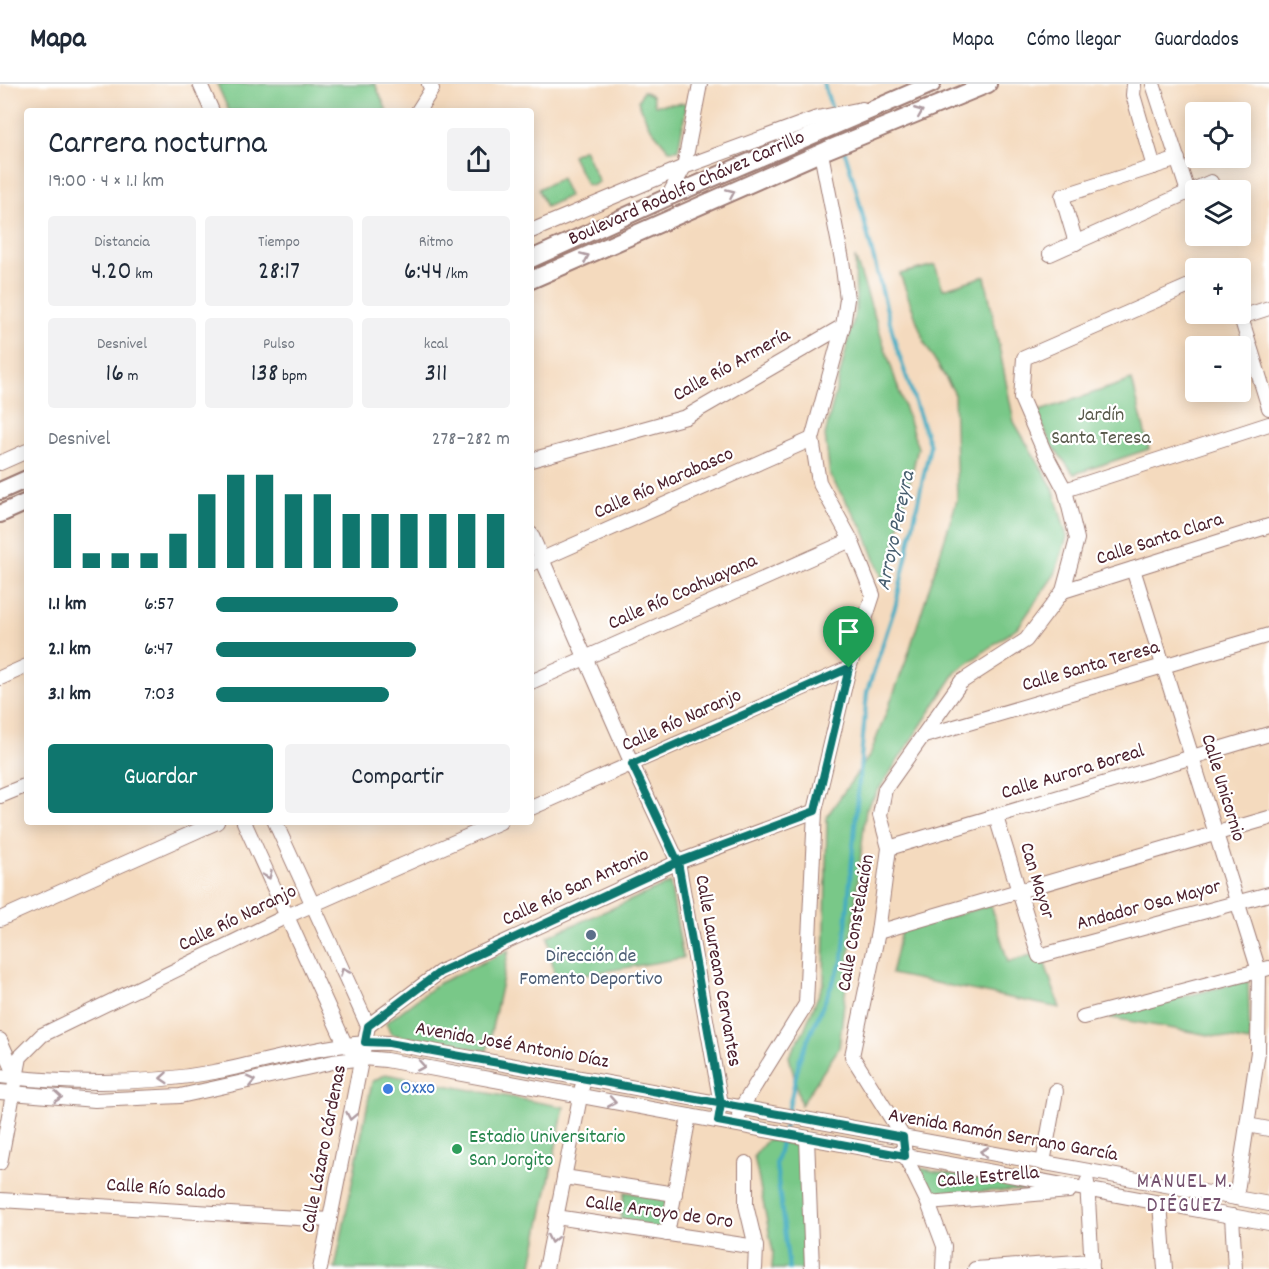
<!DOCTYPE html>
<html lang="es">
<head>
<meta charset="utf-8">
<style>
  :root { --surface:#fff; --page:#f2f2f3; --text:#1f2937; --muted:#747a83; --line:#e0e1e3; --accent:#0f766e }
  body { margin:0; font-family:Dekko,sans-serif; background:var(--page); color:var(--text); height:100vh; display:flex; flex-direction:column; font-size:22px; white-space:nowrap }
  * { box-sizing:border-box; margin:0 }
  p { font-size:20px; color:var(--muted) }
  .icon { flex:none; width:33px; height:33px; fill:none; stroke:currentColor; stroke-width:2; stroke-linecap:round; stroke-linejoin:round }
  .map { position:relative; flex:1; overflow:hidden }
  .side { position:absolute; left:24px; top:24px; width:510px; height:717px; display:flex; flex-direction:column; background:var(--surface); border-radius:6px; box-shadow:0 3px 15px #0003 }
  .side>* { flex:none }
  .fabs { position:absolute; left:1185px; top:18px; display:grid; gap:12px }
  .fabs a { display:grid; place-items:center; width:66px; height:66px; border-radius:6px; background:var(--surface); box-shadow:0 3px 15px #0003; font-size:30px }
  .pin { position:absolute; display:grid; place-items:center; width:51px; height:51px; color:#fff; margin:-62px -26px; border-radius:50% 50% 50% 0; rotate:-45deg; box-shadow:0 0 6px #0007 }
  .pin .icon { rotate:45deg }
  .round { display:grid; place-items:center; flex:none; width:63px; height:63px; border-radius:6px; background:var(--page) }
  .summary { display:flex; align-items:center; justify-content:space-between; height:102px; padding:0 24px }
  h1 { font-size:33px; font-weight:600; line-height:45px }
  .stats { display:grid; grid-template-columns:repeat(3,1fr); gap:9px; height:102px; padding:6px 24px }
  .stats div { display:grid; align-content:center; border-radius:6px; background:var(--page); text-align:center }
  .stats b { font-size:26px; font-weight:600 }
  .stats small { font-size:16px; font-weight:400 }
  .stats p { font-size:16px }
  .chart { height:168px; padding:12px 24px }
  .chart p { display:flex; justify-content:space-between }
  .chart svg { width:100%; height:108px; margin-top:6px; stroke:var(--accent); stroke-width:6 }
  .primary-button { display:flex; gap:12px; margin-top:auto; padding:12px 24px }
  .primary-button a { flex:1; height:69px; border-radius:6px; background:var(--accent); color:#fff; font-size:24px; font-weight:600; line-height:69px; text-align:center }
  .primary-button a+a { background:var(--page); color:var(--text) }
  ul { padding:0 24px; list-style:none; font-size:20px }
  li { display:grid; grid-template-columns:96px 72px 1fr; align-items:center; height:45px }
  li i { height:15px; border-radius:8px; background:var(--accent) }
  header { display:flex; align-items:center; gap:36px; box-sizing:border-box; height:84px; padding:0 30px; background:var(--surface); border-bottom:2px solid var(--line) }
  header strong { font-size:28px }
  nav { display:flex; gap:33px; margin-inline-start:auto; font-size:21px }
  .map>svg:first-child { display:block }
</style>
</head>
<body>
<header>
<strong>Mapa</strong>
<nav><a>Mapa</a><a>Cómo llegar</a><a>Guardados</a></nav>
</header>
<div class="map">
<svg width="1269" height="1185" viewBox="0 0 1269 1185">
  <rect width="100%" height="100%" fill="#fff"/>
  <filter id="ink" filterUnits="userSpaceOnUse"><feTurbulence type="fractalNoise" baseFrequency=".0167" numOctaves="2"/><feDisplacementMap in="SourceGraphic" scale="12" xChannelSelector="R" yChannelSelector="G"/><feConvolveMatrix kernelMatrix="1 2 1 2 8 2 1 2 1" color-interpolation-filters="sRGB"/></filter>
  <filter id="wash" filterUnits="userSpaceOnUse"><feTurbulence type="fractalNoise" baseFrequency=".008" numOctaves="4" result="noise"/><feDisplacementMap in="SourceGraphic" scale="24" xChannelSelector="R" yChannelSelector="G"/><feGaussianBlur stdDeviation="1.35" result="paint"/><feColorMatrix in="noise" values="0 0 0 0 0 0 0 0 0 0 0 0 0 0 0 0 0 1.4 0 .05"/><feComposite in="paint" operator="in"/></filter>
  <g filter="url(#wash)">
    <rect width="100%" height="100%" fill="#f4dabe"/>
    <!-- green -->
    <g fill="#79c888" stroke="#62745a" stroke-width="1.5">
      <path d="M217,0H375L387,27H229Z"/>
      <path d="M643,7L652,11L655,21L687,19L678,66H669L649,42L638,17Z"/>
      <path d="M584,65L599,98L592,102L586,100L572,71Z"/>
      <path d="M561,94L569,112L546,123L538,105Z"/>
      <path d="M855,173L918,364L885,502L864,446L830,392L825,351L856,226Z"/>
      <path d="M935,181L943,205L985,192L1014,338L1053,404L1067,453L1055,490L1019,542L956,588L866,725L839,964L801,1021L789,972L804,946L824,898L827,732L870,671L906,577L957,416L954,308L925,260L900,190Z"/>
      <path d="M1132,296L1149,365L1074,390L1051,360L1037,328Z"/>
      <path d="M670,799L683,874L555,896L548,852Z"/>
      <path d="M991,821L1008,878L1041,868L1060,924L891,890L901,847Z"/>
      <path d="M509,866L487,967L391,950L386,939L439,899Z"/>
      <path d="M1248,896L1250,958L1106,933Z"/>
      <path d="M385,990L564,1023L531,1185H335L372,998Z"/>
      <path d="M768,1055L803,1063V1185H772L773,1168L754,1072Z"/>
      <path d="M918,1084L1035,1106L931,1109Z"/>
      <path d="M625,1108L669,1115L664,1145L620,1138Z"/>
    </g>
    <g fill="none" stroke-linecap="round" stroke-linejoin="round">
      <!-- stream -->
      <g stroke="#43acc2" stroke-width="4">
        <path d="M824,0L833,29"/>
        <path d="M789,1185L776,1080L800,974L843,875L867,608L896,520L930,362L896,262L855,101L844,65"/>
      </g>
    </g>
  </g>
  <g filter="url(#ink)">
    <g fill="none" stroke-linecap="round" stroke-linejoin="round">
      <defs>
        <g id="minor">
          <path d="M200,0L212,27"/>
          <path d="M1134,0L1133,11L1154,83"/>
          <path d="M1153,0L1188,108"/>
          <path d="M418,27L432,5L429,0"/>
          <path d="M668,113L684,83L700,0"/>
          <path d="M531,147L684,83L817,34L862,25"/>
          <path d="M1076,159L1062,112L1178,75"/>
          <path d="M1050,170L1211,98"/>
          <path d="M1240,230L1269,324"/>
          <path d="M1241,233L1269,224"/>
          <path d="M531,376L686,333L843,242"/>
          <path d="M0,379L27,367"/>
          <path d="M1065,406L1269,340"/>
          <path d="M531,450L632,680L678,778L721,1020L719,1026"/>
          <path d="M531,480L812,355"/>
          <path d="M1133,485L1259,887L1258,968L1236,1114"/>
          <path d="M1063,507L1269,442"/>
          <path d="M0,594L27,582"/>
          <path d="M531,598L851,456"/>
          <path d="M924,652L1269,551"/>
          <path d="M0,712L27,701"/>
          <path d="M531,724L849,584"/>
          <path d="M996,733L1039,872L1269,810"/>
          <path d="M244,738L345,960L352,966"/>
          <path d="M275,738L368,942L320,1185"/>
          <path d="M889,764L1269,650"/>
          <path d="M0,835L217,738"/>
          <path d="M878,848L1269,734"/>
          <path d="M1083,933L1269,884"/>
          <path d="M368,942L440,888L678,778L815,727"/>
          <path d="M0,956L17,994"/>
          <path d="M0,992C70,1000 145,1001 214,988C272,977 330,957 389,959L1269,1120"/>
          <path d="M0,1008L95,1016L180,1012L333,978L363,974L386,976L1269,1139"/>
          <path d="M739,1031L741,1024L806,920L815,727L849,584L873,511L851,456L819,398L812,355L843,242L847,215L842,176L821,69"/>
          <path d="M1247,1041L1269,1045"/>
          <path d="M807,1054L812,1185"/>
          <path d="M0,1079L20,973L42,951L287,832L500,738"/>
          <path d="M746,1079V1121L756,1163L755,1185"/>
          <path d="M1043,1079L1056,1007"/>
          <path d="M564,1093L675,1110"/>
          <path d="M1087,1098L1092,1185"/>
          <path d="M0,1116L330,1136"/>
          <path d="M928,1119L1069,1107"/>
          <path d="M1160,1119L1165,1185"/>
          <path d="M1232,1132L1235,1185"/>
          <path d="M556,1133L756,1163"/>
          <path d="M667,1150L689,1032"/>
          <path d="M546,1185L582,1003"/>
          <path d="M943,1185L944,1162L928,1119L905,1072L903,1053L852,972L878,848L889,764L880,731L885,705L961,598L1026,556L1063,507L1077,455L1065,406L1044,367L1021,314L1024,274L1196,199"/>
          <path d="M975,1185L1092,1177"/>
        </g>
        <g id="major">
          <path d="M531,175L668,113L932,0"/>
          <path d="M531,196L827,66L988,0"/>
          <path d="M0,407L27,395"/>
          <path d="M0,430L27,418"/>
        </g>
      </defs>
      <!-- minor casing -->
      <use href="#minor" stroke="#9f7c74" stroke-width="16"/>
      <!-- major casing -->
      <use href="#major" stroke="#9f7c74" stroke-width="20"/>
      <!-- minor -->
      <use href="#minor" stroke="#fff" stroke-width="14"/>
      <!-- major -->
      <use href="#major" stroke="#fff" stroke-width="16"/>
    </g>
    <!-- one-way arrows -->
    <defs><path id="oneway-chevron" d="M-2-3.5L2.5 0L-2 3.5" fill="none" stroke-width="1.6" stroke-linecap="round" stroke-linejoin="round" transform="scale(1.5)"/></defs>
    <g stroke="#ae9aa0">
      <use href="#oneway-chevron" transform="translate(919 28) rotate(-22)"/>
      <use href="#oneway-chevron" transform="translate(731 109) rotate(-24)"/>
      <use href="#oneway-chevron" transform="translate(585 173) rotate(-24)"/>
      <use href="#oneway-chevron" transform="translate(268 791) rotate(66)"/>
      <use href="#oneway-chevron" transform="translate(344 888) rotate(-114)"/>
      <use href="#oneway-chevron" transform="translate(421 982) rotate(10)"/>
      <use href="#oneway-chevron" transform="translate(164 994) rotate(176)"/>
      <use href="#oneway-chevron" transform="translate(251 997) rotate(-13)"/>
      <use href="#oneway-chevron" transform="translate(58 1013) rotate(5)"/>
      <use href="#oneway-chevron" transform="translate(612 1018) rotate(10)"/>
      <use href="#oneway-chevron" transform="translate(351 1032) rotate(101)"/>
      <use href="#oneway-chevron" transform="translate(984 1068) rotate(-170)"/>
      <use href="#oneway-chevron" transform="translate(552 1155) rotate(101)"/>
    </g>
  </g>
  <g fill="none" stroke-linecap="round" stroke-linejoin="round" filter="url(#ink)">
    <defs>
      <path id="route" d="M849,584L815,727L678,778L440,888L368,942L365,958L389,959C561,991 732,1021 903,1053L905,1072L718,1037L721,1020L678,778L632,680L849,584"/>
    </defs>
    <!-- route casing -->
    <use href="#route" stroke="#fff" stroke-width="12"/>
    <!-- route -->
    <use href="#route" stroke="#0f766e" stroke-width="8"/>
  </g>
  <!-- markers -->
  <circle fill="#5c6f8a" stroke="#fff" stroke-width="2" cx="591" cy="851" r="6"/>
  <circle fill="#3f7fe0" stroke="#fff" stroke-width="2" cx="388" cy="1005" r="6"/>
  <circle fill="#2e9e5b" stroke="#fff" stroke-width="2" cx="457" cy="1065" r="6"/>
  <g text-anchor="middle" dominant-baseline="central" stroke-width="4.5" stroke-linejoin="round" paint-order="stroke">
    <!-- street labels -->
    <g font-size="20" fill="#4a1f2b" stroke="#fff">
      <text transform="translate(687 105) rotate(-24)">Boulevard Rodolfo Chávez Carrillo</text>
      <text transform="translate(732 282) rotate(-29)">Calle Río Armería</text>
      <text transform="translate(664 400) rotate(-24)">Calle Río Marabasco</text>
      <text transform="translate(1160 456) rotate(-18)">Calle Santa Clara</text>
      <text transform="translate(683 509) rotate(-24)">Calle Río Coahuayana</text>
      <text transform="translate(1091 583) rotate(-16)">Calle Santa Teresa</text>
      <text transform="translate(682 637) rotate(-24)">Calle Río Naranjo</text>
      <text transform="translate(1073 689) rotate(-17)">Calle Aurora Boreal</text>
      <text transform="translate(1222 704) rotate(73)">Calle Unicornio</text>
      <text transform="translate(1036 797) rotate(73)">Can Mayor</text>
      <text transform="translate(576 804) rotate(-25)">Calle Río San Antonio</text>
      <text transform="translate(1149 822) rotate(-15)">Andador Osa Mayor</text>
      <text transform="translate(238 835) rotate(-26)">Calle Río Naranjo</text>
      <text transform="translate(857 839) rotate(-80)">Calle Constelación</text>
      <text transform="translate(717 887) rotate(80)">Calle Laureano Cervantes</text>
      <text transform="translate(512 962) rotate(10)">Avenida José Antonio Díaz</text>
      <text transform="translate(1003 1052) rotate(10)">Avenida Ramón Serrano García</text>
      <text transform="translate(325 1065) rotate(-79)">Calle Lázaro Cárdenas</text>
      <text transform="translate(988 1094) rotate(-5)">Calle Estrella</text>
      <text transform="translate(166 1106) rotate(4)">Calle Río Salado</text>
      <text transform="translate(659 1129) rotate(8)">Calle Arroyo de Oro</text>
    </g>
    <!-- park labels -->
    <g font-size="20" fill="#5a5a4c" stroke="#fff">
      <text x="1101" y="332">Jardín<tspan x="1101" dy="23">Santa Teresa</tspan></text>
    </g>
    <!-- service labels -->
    <g font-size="20" fill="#4e5e75" stroke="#fff">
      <text x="591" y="873">Dirección de<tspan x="591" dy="23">Fomento Deportivo</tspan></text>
    </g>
    <!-- shop labels -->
    <g font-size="20" fill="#366cbe" stroke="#fff" text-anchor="start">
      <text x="400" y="1005">Oxxo</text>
    </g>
    <!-- leisure labels -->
    <g font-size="20" fill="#27864d" stroke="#fff" text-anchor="start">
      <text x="469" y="1054">Estadio Universitario<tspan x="469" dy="23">San Jorgito</tspan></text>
    </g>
    <!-- water labels -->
    <g font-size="21" font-style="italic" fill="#475e6f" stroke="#fff">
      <text transform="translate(897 447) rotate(-78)">Arroyo Pereyra</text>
    </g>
    <!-- neighbourhood labels -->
    <g font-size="21" letter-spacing="1.5" fill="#75526f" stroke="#fff">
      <text x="1185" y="1099">MANUEL M.<tspan x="1185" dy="24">DIÉGUEZ</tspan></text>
    </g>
  </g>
</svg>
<div class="fabs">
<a><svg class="icon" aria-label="locate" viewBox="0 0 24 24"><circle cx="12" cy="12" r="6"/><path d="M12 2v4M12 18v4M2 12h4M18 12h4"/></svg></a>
<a><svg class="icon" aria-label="layers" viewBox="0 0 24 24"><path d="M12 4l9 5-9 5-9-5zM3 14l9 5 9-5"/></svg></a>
<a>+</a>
<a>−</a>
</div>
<div class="pin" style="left:849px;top:584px;background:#1e9e55"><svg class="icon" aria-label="arrive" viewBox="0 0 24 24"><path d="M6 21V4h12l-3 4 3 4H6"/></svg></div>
<section class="side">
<div class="summary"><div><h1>Carrera nocturna</h1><p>19:00 · 4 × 1.1 km</p></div><a class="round"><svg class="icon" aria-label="share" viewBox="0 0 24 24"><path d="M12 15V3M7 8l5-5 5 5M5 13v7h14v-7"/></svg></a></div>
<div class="stats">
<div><p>Distancia</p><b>4.20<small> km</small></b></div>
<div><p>Tiempo</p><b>28:17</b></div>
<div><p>Ritmo</p><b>6:44<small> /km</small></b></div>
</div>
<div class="stats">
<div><p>Desnivel</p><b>16<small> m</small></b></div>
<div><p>Pulso</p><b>138<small> bpm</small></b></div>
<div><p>kcal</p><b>311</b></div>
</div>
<div class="chart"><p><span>Desnivel</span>278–282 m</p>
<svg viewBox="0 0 160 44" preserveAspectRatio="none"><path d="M5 44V22M15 44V38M25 44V38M35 44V38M45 44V30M55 44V14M65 44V6M75 44V6M85 44V14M95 44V14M105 44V22M115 44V22M125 44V22M135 44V22M145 44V22M155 44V22"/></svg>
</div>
<ul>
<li><b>1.1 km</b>6:57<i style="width:62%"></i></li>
<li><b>2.1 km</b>6:47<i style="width:68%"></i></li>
<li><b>3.1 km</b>7:03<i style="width:59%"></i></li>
</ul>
<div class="primary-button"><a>Guardar</a><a>Compartir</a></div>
</section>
</div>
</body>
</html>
